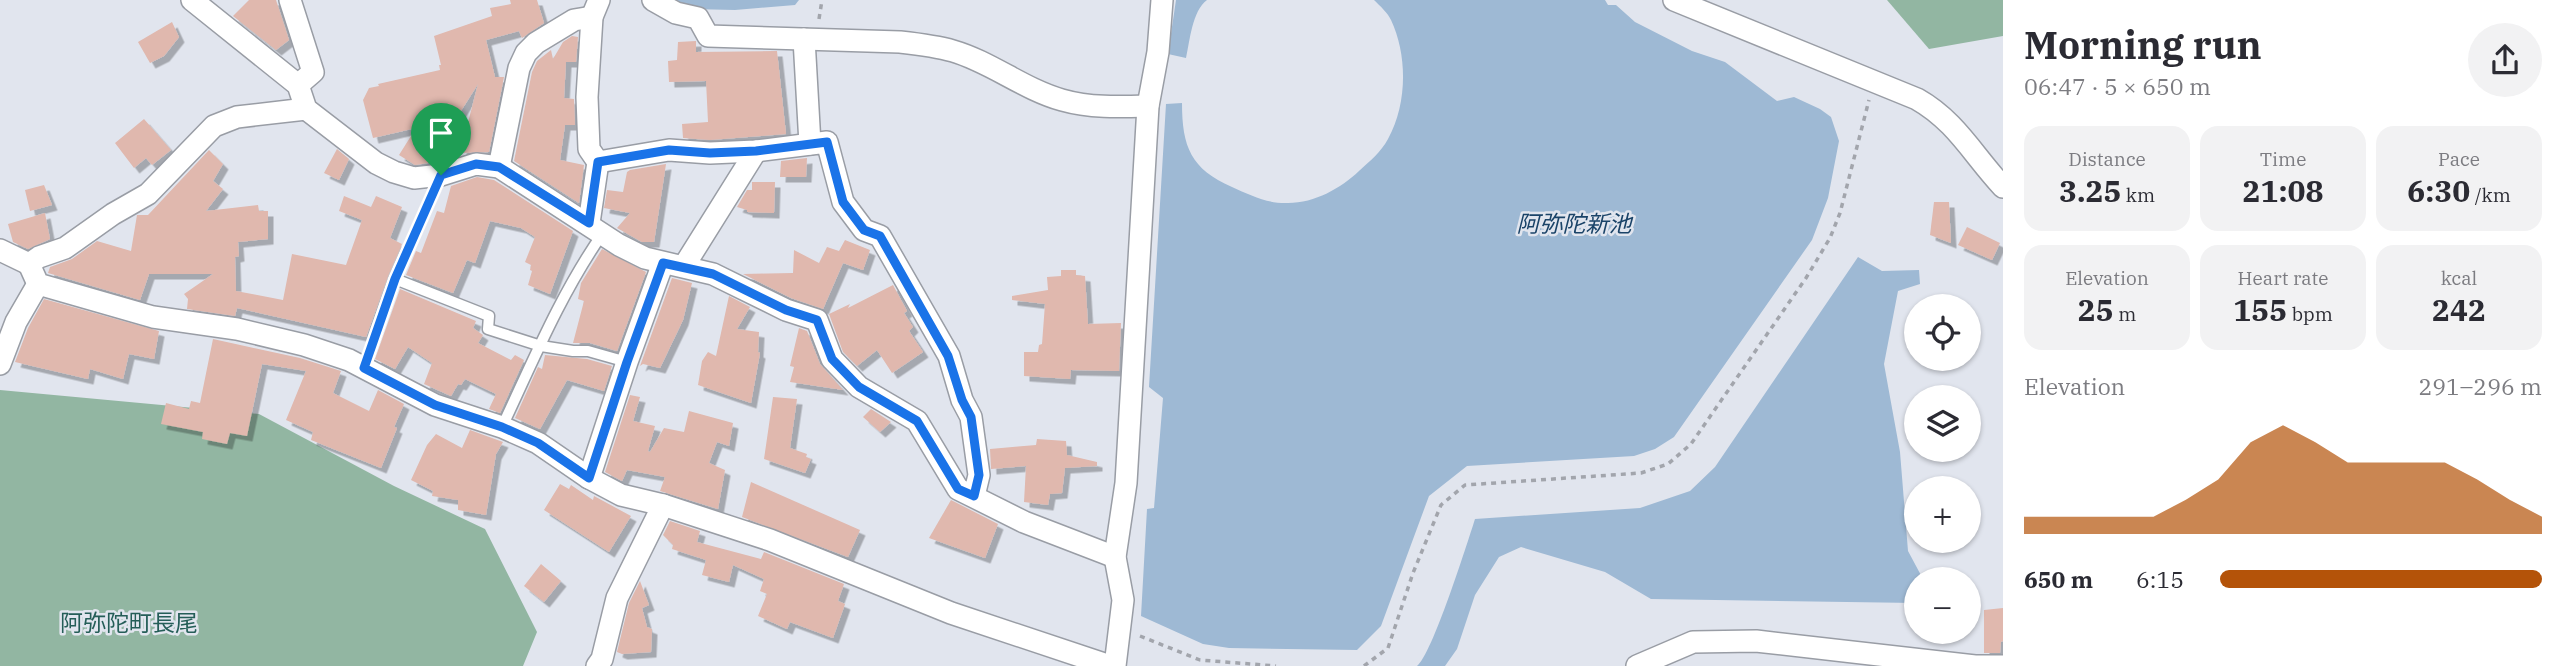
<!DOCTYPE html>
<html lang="en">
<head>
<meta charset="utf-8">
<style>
  :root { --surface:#fff; --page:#f2f2f3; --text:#2b2b33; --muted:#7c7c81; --accent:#b45309 }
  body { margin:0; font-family:"IBM Plex Serif","Noto Sans JP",serif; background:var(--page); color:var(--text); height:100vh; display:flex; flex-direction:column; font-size:26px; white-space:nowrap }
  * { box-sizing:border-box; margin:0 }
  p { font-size:23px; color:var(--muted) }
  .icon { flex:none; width:38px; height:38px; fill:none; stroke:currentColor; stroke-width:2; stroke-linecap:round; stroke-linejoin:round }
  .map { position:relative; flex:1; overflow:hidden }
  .details { display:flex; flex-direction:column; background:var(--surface); width:560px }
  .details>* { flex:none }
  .fabs { position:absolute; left:1904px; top:294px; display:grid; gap:14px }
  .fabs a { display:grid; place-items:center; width:77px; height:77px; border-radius:50%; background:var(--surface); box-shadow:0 2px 5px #0004; font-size:35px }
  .pin { position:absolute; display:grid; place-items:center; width:60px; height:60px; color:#fff; margin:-72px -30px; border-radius:50% 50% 50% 0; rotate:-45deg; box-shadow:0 0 7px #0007 }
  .pin .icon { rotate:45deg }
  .round { display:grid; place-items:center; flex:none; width:74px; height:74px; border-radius:37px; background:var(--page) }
  .head { display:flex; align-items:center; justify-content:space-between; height:119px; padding:0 21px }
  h1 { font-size:38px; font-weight:800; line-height:52px }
  .figures { display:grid; grid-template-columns:repeat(3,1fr); gap:10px; height:119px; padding:7px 21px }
  .figures div { display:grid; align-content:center; border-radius:18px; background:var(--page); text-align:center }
  .figures b { font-size:30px; font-weight:800 }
  .figures small { font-size:19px; font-weight:400 }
  .figures p { font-size:19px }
  .chart { height:196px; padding:14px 21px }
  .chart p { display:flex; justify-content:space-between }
  .chart svg { width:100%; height:126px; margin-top:7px; fill:var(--accent); opacity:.7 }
  ul { padding:0 21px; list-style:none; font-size:23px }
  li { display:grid; grid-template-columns:112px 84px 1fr; align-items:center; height:52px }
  li i { height:18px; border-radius:9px; background:var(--accent) }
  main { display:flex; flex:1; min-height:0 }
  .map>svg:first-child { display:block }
</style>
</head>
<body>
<main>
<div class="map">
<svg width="2003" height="666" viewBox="0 0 2003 666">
  <defs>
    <filter id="shadow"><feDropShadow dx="5.5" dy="5.5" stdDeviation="0" flood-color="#0004"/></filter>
  </defs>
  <rect width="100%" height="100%" fill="#e1e5ee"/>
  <!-- forest -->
  <g fill="#92b6a2">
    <path d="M1887,0H2003V36L1929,49Z"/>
    <path d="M0,390L259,414L394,486L485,529L537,632L523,666H0Z"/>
  </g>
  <!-- water -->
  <g fill="#9eb9d4">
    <path d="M670,0H799L795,5L735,10L691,9Z"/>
    <path d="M1176,0H1207C1192,11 1190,41 1186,58L1168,54Z"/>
    <path d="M1374,0H1605L1608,5H1616L1635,22L1692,51L1725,62L1777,101L1794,97L1820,109L1831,117L1839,141L1828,198L1812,240L1674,437L1655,449L1634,456L1467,466L1429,496L1381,626L1357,650L1229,648L1203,644L1141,616L1147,509L1154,508L1163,398L1149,387L1166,104L1182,103C1182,147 1191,169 1232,187C1250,195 1268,204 1288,203C1315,203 1341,188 1359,171C1370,161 1381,152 1388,139C1407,105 1408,56 1391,20C1388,13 1380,6 1374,0Z"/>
    <path d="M1858,257L1882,271L1919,270L1920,284L1898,291L1884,364L1900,452L1908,551L1923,579H1916V603L1651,599L1605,572L1521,547L1499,557L1475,595L1457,649L1445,666H1417C1432,655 1467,544 1475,519L1640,508L1690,491L1715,467Z"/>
  </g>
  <!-- building -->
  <g fill="#e0b8ae" filter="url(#shadow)">
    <path d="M249,0H276L289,40L276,50L233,16Z"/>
    <path d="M510,0H537L544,23L522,38L519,31L486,40L495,77H504L489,152L460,153L478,84L428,163L415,165L399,155L416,128L373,138L363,100L369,88L379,86L378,84L440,70L439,65H441L434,36L492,16L490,8L511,4Z"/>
    <path d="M172,22L179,37L164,56L150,63L138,42Z"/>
    <path d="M572,36L578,37L576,62H566L564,98L574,99L575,125H565L560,160L584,165L579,203L514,161L532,72L537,61L551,50L553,59L563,42Z"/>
    <path d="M696,41V52L777,51L786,134L710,140L683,138L682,124L708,122L706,81L669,82L668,61L677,60L678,42Z"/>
    <path d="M144,119L171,150L152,165L146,158L134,168L115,143Z"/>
    <path d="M337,149L349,159L339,180L324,173Z"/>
    <path d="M209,150L223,164L213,181L223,189L206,211L258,205L259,211H268V239L238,242L239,256L235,257L236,291L283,300L292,254L346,265L362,220L339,211L344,196L371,207L376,196L402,207L390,238L402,244L388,276L366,337L237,308L235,316L187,309L188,299L184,294L213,274H149L140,300L48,273L50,267L72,259L97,241L131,251L137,215H148Z"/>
    <path d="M807,158L806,177H780L781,161Z"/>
    <path d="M666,164L654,242H642L617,228L630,213L604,208L607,190L623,192L627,172L630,170Z"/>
    <path d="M477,177L494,180L573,231L550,294L528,285L532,271L530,270L531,265L525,262L535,237L521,228L490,221L475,263L467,260L453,293L406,275L416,251L421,253L437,211L444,213L451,186Z"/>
    <path d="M752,182H775L774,213L747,212V210L737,207L747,190H752Z"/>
    <path d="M44,185L52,205L30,211L25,190Z"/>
    <path d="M1934,202H1949L1951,243L1930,235Z"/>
    <path d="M45,213L50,239L28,249L13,242L8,224Z"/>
    <path d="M1967,227L2000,243L1992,260L1958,245Z"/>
    <path d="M845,240L870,250L863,270L843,263L823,309L791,298L743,274L793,273L794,250L819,263L827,247L839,251Z"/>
    <path d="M602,249L646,272L617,351L590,343H573L584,301L578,299L581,283Z"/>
    <path d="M1061,270H1076V275L1085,276L1088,324L1121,323L1119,371L1071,370L1070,379L1024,376V352H1038L1039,345L1042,344L1045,304L1012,300V296L1048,290L1047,277L1061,276Z"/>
    <path d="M672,278L692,283L683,320L660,368L643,364L640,366Z"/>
    <path d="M893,285L907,311L904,313L913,327L909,331L923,352L892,373L877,350L857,366L843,352L829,314L850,304L848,308Z"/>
    <path d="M400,289L476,321L473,328L483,335L478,343L511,360L515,355L524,360L500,413L489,409L496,394L465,379L461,385L458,384L451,396L424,384L432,363L408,347L395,369L375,359Z"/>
    <path d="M729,296L750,307L737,329L759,332L758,352L760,353L751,403L698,385L702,361L708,352L716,356Z"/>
    <path d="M44,299L159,331L154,359L129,354L123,379L90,369L88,379L15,362L28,328Z"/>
    <path d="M799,328L807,331L820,364L843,390L790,382L794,367L790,366Z"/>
    <path d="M213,339L300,358L341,371L333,393L369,411L378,390L404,404L394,427L397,428L381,468L311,440L313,432L286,420L306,371L262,364L247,436L230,433L227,444L202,439L203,432L161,424L166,403L189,409L191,401L200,403Z"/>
    <path d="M545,355L587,359L612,366L604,391L567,380L540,429L515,418L538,367L542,369Z"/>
    <path d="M630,395L640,397L633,421L655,426L648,451L650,452L664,428L684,432L689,411L733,423L729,446L717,442L709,463L725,470L718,509L660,491L665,477L627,470L622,481L605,472Z"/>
    <path d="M773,397L797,399L790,448L807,454L806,457L811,459L805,473L764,459Z"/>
    <path d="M871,409L891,422L880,432L863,417Z"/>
    <path d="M470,430L503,442L496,454L486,515L458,510V500L432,496L433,491L411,480L427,445L436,434L462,448Z"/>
    <path d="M1037,439L1066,441L1067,455L1097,462V466L1065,468L1062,493L1050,494L1048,505L1024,502L1026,466L991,469L990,449L1036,445Z"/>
    <path d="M751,482L860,530L848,557L742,517Z"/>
    <path d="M560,484L569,489L571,485L593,500L594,496L631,516L609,552L544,510Z"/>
    <path d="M951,500L998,524L985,558L929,538Z"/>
    <path d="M670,521L700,531L697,542L761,559L764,552L844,584L838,601L845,604L833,638L790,622L787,629L758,616L767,594L760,591L764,579L733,565L729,582L702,575L706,560L672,549L673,545L663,535Z"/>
    <path d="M541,564L561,581L544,602L524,586Z"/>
    <path d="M640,581L649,605L642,608L647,627L652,629L651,652L622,654L617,652L629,603Z"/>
    <path d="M2003,608V641L2001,642L2000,653H1984V610Z"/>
  </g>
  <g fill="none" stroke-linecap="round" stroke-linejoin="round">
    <defs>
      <g id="service">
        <path d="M395,279L489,316L488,329L541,346L573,351H588L627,362"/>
        <path d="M364,368L395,279L441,175"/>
        <path d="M502,427C533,361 561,293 603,233"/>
      </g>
      <g id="minor">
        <path d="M192,0L298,85L306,109L376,163L394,172L414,178L441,175L476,164L499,167L619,245L645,258L713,274L786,310L817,320L832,359L859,387L917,421L958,489L1024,522L1115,557"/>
        <path d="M290,0L313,72L298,85"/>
        <path d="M599,0L592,17L587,97L589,149L598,162L669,150L710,153L756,151L827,142L843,202L864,230L880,236L949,356L962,400L971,417L979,475L974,496"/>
        <path d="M653,0L676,13L698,18L708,36L900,42C918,44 936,46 953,51C991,62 1023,89 1062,100C1090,108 1118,107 1148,106"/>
        <path d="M1674,0L1917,99C1956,121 1973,155 2003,187"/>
        <path d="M804,39L810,144"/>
        <path d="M306,109L237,117L214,126L148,194L113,214L65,248L39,257L29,264L38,284L153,317L237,329L304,345L349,360L435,405L502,427L538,443L589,478L621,495L663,505L770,540L951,613L1110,666"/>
        <path d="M499,167L519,68L526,53L536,43L574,20L592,17"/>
        <path d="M589,223L598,162"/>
        <path d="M0,250L29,264"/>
        <path d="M684,266L756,151"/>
        <path d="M0,364L16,322L38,284"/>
        <path d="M589,478L627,362L663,263"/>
        <path d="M597,666L602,659L617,598L663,505"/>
        <path d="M1115,666L1123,600L1115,557L1126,483L1148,106L1158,52L1162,0"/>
        <path d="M1637,666L1693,642L1756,641L1975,666H2003"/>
      </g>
    </defs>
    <!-- service casing -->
    <use href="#service" stroke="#999da5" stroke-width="13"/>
    <!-- minor casing -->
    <use href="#minor" stroke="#999da5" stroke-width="24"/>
    <!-- path -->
    <g stroke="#a2a5ac" stroke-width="3.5" stroke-dasharray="5 5" stroke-linecap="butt">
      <path d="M819,19L822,0"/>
      <path d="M1140,636L1200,660L1276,666"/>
      <path d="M1364,666L1388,648L1413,573L1441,505L1465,485L1641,473L1668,464L1691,444L1806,278L1830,238L1840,213L1869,100"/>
    </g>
    <!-- service -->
    <use href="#service" stroke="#fff" stroke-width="10"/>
    <!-- minor -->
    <use href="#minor" stroke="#fff" stroke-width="21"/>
  </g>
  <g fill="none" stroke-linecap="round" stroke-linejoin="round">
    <defs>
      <path id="route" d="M827,142L843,202L864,230L880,236L948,356L962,400L971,417L979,475L974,496L958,489L917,421L859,387L832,359L817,320L786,310L713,274L663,263L627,362L589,478L538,443L502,427L435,405L364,368L395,279L441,175L476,164L499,167L589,223L598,162L669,150L710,153L756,151Z"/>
    </defs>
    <!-- route casing -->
    <use href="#route" stroke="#fff" stroke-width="14"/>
    <!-- route -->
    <use href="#route" stroke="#1a73e8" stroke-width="9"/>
  </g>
  <g text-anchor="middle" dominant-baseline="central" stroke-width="5" stroke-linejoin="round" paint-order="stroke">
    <!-- water labels -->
    <g font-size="23" font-style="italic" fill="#1a4368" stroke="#e1e5ee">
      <text x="1574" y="223">阿弥陀新池</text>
    </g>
    <!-- neighbourhood labels -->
    <g font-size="23" fill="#255e58" stroke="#e1e5ee">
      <text x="129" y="622">阿弥陀町長尾</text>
    </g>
  </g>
</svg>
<div class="fabs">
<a><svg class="icon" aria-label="locate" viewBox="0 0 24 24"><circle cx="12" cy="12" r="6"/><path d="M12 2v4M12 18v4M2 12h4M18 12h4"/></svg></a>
<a><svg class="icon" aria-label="layers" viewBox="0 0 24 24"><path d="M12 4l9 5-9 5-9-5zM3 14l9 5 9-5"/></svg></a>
<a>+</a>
<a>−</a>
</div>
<div class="pin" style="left:441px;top:175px;background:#1e9e55"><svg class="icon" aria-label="arrive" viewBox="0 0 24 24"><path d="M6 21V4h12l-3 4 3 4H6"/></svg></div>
</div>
<section class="details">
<div class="head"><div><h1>Morning run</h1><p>06:47 · 5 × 650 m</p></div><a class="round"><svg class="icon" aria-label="share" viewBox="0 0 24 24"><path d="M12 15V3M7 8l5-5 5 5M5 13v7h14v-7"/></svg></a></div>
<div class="figures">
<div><p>Distance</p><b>3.25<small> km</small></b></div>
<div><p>Time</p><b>21:08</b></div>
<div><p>Pace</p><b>6:30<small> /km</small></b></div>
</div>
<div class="figures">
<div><p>Elevation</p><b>25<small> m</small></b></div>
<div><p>Heart rate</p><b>155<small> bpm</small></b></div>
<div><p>kcal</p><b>242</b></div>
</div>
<div class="chart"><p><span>Elevation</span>291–296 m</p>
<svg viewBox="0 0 160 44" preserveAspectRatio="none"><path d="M0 44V38L10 38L20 38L30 38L40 38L50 32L60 25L70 12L80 6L90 12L100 19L110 19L120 19L130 19L140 25L150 32L160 38V44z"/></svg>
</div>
<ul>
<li><b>650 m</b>6:15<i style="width:100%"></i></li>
</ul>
</section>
</main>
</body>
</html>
